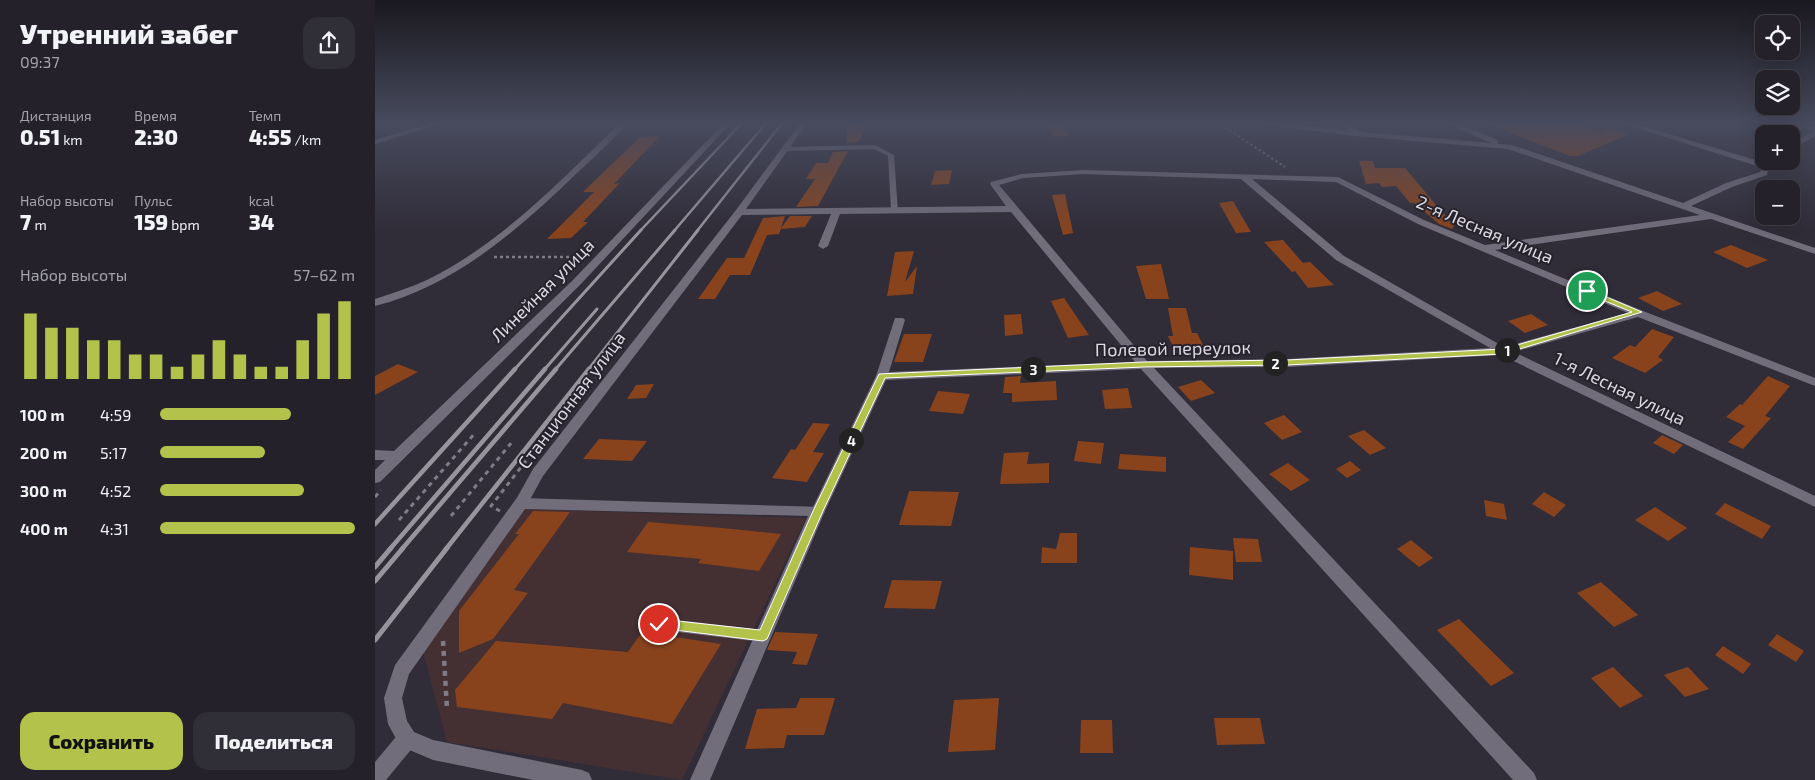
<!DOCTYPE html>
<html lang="ru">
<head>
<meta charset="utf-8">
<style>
  :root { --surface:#24212a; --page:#302e36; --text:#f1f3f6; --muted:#a3a3a8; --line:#413e47; --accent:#b3c24b }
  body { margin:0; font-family:"Exo 2",sans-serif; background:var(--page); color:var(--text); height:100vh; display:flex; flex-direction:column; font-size:19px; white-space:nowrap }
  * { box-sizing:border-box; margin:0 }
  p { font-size:16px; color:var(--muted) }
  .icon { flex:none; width:28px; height:28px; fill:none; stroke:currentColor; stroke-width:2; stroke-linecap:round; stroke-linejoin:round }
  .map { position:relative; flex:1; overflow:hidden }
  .side { display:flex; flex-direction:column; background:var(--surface); width:375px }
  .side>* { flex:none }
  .controls { position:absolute; left:1380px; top:15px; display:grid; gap:10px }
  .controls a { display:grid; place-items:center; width:45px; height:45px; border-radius:10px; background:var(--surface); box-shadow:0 5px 20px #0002,0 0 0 1px var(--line); font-size:25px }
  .pin { position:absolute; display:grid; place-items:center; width:42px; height:42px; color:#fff; margin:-21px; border:2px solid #fff; border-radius:50%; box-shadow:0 1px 5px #0007 }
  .km { position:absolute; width:25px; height:25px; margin:-12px; border-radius:50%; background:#222; color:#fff; font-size:14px; line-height:25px; text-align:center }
  .round { display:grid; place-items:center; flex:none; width:52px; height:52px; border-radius:15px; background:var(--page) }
  .headline { display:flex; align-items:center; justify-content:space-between; height:85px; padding:0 20px }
  h1 { font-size:28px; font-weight:800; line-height:38px }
  .figures { display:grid; grid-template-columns:repeat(3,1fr); gap:8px; height:85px; padding:5px 20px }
  .figures div { display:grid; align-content:center }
  .figures b { font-size:21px; font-weight:800 }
  .figures small { font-size:14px; font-weight:400 }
  .figures p { font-size:14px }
  .chart { height:140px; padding:10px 20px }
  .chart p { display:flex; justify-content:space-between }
  .chart svg { width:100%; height:90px; margin-top:5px; stroke:var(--accent); stroke-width:6 }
  .primary-button { display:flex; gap:10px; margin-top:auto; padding:10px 20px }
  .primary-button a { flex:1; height:58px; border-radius:15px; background:var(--accent); color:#111; font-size:20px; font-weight:800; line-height:58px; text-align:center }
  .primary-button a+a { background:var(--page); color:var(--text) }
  ul { padding:0 20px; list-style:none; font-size:16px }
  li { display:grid; grid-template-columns:80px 60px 1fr; align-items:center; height:38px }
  li i { height:12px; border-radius:6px; background:var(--accent) }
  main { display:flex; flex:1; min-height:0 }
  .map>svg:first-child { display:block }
</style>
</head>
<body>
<main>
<section class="side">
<div class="headline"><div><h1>Утренний забег</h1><p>09:37</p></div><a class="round"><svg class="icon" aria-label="share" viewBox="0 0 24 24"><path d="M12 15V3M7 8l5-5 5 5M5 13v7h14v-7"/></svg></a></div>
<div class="figures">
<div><p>Дистанция</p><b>0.51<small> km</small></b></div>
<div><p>Время</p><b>2:30</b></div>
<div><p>Темп</p><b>4:55<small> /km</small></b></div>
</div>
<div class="figures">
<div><p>Набор высоты</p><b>7<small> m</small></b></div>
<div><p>Пульс</p><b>159<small> bpm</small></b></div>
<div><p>kcal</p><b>34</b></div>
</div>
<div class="chart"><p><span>Набор высоты</span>57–62 m</p>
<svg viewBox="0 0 160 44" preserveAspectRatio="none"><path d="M5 44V12M15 44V19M25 44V19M35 44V25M45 44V25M55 44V32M65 44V32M75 44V38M85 44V32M95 44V25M105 44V32M115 44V38M125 44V38M135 44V25M145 44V12M155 44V6"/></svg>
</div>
<ul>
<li><b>100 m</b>4:59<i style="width:67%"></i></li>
<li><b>200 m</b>5:17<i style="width:54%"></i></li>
<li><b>300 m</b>4:52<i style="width:74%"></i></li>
<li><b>400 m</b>4:31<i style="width:100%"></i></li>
</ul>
<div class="primary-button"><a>Сохранить</a><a>Поделиться</a></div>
</section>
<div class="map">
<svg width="1440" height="780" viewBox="0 0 1440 780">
  <rect width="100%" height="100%" fill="#302c38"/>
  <!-- commercial -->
  <path fill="#443032" d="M150,509L431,518L307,780L72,742L48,652Z"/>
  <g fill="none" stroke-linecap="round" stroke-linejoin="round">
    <!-- stream -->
    <path stroke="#42505d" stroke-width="3" d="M0,124L4,122"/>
  </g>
  <!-- building -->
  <g fill="#88431d">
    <path d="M471,122H495L483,142L472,143Z"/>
    <path d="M670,122H686L694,135L679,137Z"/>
    <path d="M1198,122L1225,131L1232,127L1254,134L1203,156H1195L1109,123Z"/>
    <path d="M285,136L239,184L245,183L208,222H213L196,238L172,239L219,192H208L265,137Z"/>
    <path d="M473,151L443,206L421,207L440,179H431L441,163H453L458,152Z"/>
    <path d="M984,161H998L1000,168H1030L1079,226L1077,229L1064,224L1039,203H1035L1021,186L1007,187L1004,183L991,184Z"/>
    <path d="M577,170L574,184L556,185L560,171Z"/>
    <path d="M690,194L698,233L688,235L677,195Z"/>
    <path d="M858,201L876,232L861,233L844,203Z"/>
    <path d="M410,216L406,228L415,216H437L430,227L406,229L404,234L392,235L375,275H355L340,299H323L352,258H369L388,218Z"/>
    <path d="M908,240L928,263L935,262L959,285L933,288L920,271L917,272L889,242Z"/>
    <path d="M1356,245L1393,260L1372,268L1338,252Z"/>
    <path d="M539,251L530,282L542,266L538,294L512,296L520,252Z"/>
    <path d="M786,264L794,299H771L761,266Z"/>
    <path d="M1282,291L1307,304L1288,311L1263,298Z"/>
    <path d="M689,298L714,335L693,338L676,301Z"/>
    <path d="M793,308H811L817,333H822L830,349L801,353L793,336H798Z"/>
    <path d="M646,314L648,334L630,336L629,315Z"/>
    <path d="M1156,314L1173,325L1150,333L1133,321Z"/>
    <path d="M1277,329L1299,337L1283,357L1288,360L1270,373L1237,358L1255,345L1260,347Z"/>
    <path d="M529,334H557L548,362H519Z"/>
    <path d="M23,364L43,372L0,395V376Z"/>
    <path d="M646,376L645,383L681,381L682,400L637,402V393H628L630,377Z"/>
    <path d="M1393,376L1415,386L1390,416L1396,418L1368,449L1353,442L1370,426L1351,417L1365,404L1367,405Z"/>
    <path d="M826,380L840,393L816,401L803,387Z"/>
    <path d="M279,384L271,398L252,399L261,385Z"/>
    <path d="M753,388L757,408L730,409L727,390Z"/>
    <path d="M563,391L595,394L588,414L554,411Z"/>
    <path d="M909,415L927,432L907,440L889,423Z"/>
    <path d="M438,423L455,424L438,452L449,453L432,482L397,478L416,449L420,450Z"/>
    <path d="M989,430L1011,448L995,455L973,436Z"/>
    <path d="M1287,435L1308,445L1299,454L1278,443Z"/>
    <path d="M224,439L272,441L257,461L208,459Z"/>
    <path d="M703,441L729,443L726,464L699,461Z"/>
    <path d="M654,452L652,464L674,463V483L625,484L629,453Z"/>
    <path d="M745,454L791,457V472L743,469Z"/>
    <path d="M975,461L986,470L972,478L961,469Z"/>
    <path d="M913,463L935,480L916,491L894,474Z"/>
    <path d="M534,491L584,492L576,526L524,525Z"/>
    <path d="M1169,492L1191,505L1179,517L1157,504Z"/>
    <path d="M1109,500L1129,504L1132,520L1111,516Z"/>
    <path d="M1350,503L1396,526L1387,539L1340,514Z"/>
    <path d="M1280,507L1312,528L1293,541L1260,520Z"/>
    <path d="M158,511L195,512L139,590L153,593L118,639L84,653V611L144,534H140Z"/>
    <path d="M273,522L347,528L406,534L384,571L323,563L326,559L252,552Z"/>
    <path d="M685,533H702V563H666L667,547L681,549Z"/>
    <path d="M858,538L883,539L887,562H861Z"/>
    <path d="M1036,540L1058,558L1044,567L1022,549Z"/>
    <path d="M815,547L858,551V580L814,575Z"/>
    <path d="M517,580L567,581L560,609L509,608Z"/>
    <path d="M1226,582L1263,615L1239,627L1202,593Z"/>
    <path d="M1084,619L1139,673L1116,686L1062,630Z"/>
    <path d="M267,632L346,644L297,724L188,703L177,719L82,707L80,690L121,641L253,652Z"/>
    <path d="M400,632L443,634L432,665L417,664L422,652L392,650Z"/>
    <path d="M1402,634L1429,651L1421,662L1393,645Z"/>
    <path d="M1348,646L1376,664L1368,674L1340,655Z"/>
    <path d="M1238,667L1268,696L1245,708L1216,678Z"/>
    <path d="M1313,667L1326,681L1334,689L1310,697L1289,675Z"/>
    <path d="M425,698H460L449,735H412L409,748L370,749L382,709L421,708Z"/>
    <path d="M624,698L620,750L573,752L579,700Z"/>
    <path d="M839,718H885L890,744L842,745Z"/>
    <path d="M706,720H737L738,753H705Z"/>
  </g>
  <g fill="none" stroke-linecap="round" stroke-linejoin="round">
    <!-- path-far3 -->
    <path stroke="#807c87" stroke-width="2" stroke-dasharray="2.5 2.5" stroke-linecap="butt" d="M842,122L910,167"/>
    <!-- path-far2 -->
    <path stroke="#807c87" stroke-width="2.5" stroke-dasharray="3 3" stroke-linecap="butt" d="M119,257H210"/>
    <!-- path-far1 -->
    <g stroke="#807c87" stroke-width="3" stroke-dasharray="4.5 4.5" stroke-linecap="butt">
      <path d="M0,497L6,490"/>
      <path d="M125,511L116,506L164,444H167"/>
      <path d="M76,516L137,442"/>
      <path d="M24,520L101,432"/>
    </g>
    <!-- path -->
    <path stroke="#807c87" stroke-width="4.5" stroke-dasharray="5 5" stroke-linecap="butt" d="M68,641L72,709"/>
    <!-- lane -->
    <g fill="#726d7b" fill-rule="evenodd">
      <path d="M61,122H72L0,144V140Z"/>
      <path d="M500,145L519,155L523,212L516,210L513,156L499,149L411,151L408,149L411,147Z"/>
      <path d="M285,618L388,630L393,632L395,636L393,640L388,642L285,630L280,628L278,624L280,620Z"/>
    </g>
    <!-- street -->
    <g fill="#726d7b" fill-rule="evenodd">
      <path d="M246,122H254C238,140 220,156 202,173C144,229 80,286 0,306V299C18,293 37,287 54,279C128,242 187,179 246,122Z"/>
      <path d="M350,122H357L205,285L5,482L0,483V470L10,460H0V450L19,451L197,281Z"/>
      <path d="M426,122H433L371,209L631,206L615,184L616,182L647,174L708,170L963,177L1049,220L1110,245L1325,215L1133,149L980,136L869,122H896L975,131L962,122H971L987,132L1116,143L1068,122H1079L1123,140V144L1137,145L1308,203L1351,183L1385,172L1386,169L1385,167L1242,122H1254L1387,162L1394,161L1392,175L1357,187L1316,206L1440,248V254L1336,219L1120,250L1268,311L1440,378V386L1263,317L1139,352L1440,496V507L1126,355L912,367L779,368L1159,773L1162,780H1138L766,369L511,380L450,511L448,515L443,517L438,515L436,511L501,376L520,318H528L530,320L514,372L760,362L636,212L465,214L453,246L448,249L443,246L456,214L367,215L168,476L151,507L146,508L141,507L139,503L158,469L361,210ZM708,174L866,179L961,260L1115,348L912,359L772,361L624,185L648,178ZM877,179L961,182L1043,224L1253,313L1129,347L969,256Z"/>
      <path d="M1414,122H1426L1440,127V136L1416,150V144L1439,131Z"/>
      <path d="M32,730L39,732L42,739L39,746L11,780H0V762L25,732Z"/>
    </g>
    <!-- secondary -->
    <path fill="#726d7b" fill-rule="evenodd" d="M146,498L448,507L450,511L335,780H315L433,516L150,509L34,674L27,698L32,721L39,732L58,740L207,770L214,773L217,780H158L58,760L25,746L13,724L9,698L20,665L141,499Z"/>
    <!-- rail-far3 -->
    <g stroke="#97949e" stroke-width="2.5">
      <path d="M265,231L368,122"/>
      <path d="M299,231L392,122"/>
      <path d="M322,231L408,122"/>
    </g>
    <!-- rail-far2 -->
    <g stroke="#97949e" stroke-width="3">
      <path d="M139,370L266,230"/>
      <path d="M169,370L222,309"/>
      <path d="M180,370L300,230"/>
      <path d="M213,370L323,230"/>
    </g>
    <!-- rail-far1 -->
    <g stroke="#97949e" stroke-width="4.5">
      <path d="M0,524L140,369"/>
      <path d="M15,549L170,369"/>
      <path d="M27,549L181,369"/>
      <path d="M71,549L214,369"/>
    </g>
    <!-- rail -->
    <g stroke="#97949e" stroke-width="5">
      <path d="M0,567L16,548"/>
      <path d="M0,581L28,548"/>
      <path d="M0,640L72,548"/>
    </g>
  </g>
  <!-- sky -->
  <linearGradient id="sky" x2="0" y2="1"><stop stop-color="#1a181f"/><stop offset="0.53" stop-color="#484b5e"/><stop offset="1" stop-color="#484b5e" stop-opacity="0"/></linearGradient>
  <rect width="1440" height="232" fill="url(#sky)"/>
  <!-- route -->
  <path fill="#b3c24b" stroke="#fff" d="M1210,290H1215L1267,312L1128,354L912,365L769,367L510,378L448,511L392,639L388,641L284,628L279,624L284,619L385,630L438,511L504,374L769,362L912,360L1128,349L1257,312L1210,293Z"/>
  <g text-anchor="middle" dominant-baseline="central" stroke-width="4" stroke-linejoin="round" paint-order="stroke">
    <!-- street labels -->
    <g font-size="18" fill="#dcd9e1" stroke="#26232e">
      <text transform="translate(1110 229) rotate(23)">2-я Лесная улица</text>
      <text transform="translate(167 290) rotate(-45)">Линейная улица</text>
      <text transform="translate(798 348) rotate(-1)">Полевой переулок</text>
      <text transform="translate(1245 388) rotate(26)">1-я Лесная улица</text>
      <text transform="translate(196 400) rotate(-53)">Станционная улица</text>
    </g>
  </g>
</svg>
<div class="controls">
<a><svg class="icon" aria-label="locate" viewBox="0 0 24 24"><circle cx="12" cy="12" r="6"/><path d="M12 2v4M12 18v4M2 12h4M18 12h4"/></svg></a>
<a><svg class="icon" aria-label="layers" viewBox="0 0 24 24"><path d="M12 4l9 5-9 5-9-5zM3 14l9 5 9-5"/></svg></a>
<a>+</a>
<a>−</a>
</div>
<div class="pin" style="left:1212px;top:291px;background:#1e9e55"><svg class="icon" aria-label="arrive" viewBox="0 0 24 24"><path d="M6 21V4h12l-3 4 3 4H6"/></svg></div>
<div class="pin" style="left:284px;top:624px;background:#d93025"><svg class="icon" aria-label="check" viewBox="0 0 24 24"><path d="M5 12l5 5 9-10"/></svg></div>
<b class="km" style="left:1132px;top:350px">1</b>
<b class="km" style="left:900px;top:363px">2</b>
<b class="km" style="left:658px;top:369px">3</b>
<b class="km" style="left:476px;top:440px">4</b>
</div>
</main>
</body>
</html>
